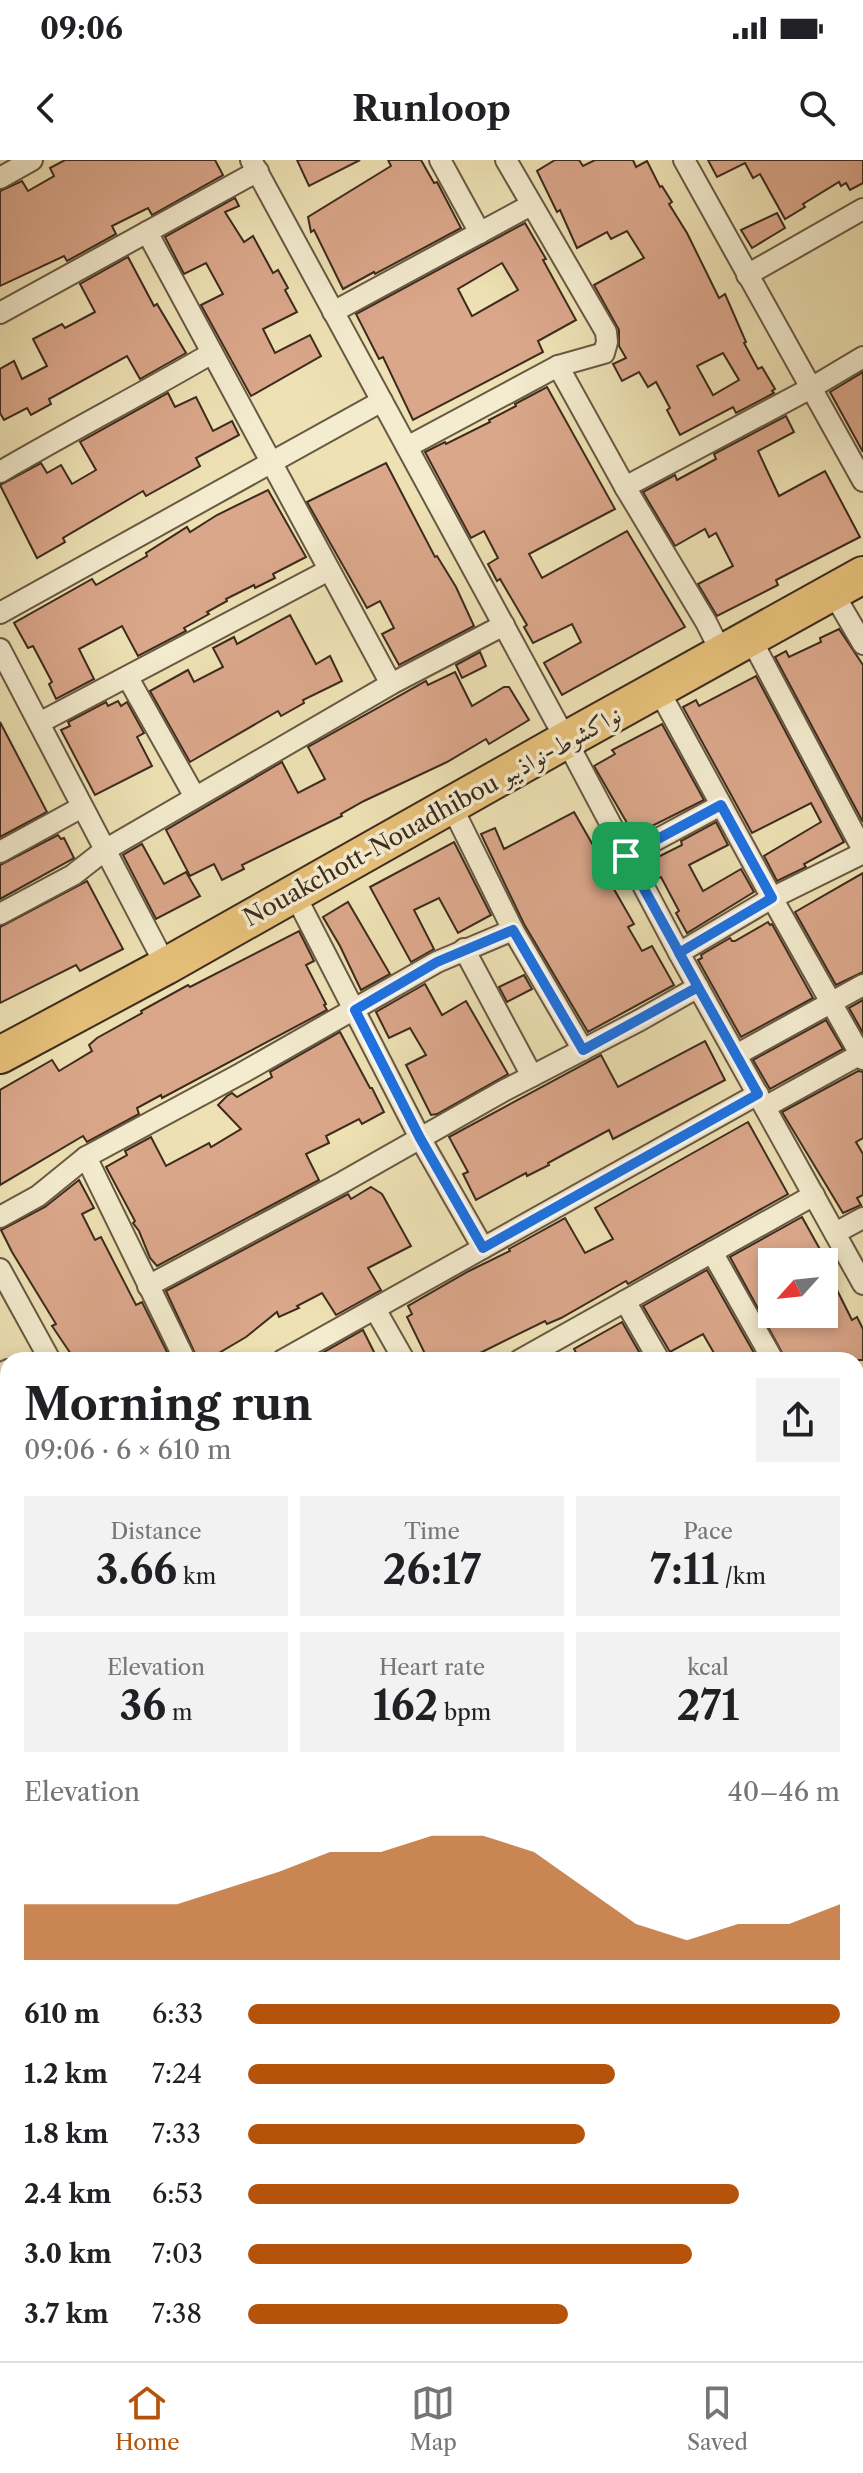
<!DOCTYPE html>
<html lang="en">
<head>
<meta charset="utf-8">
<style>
  :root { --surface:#fff; --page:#f2f2f2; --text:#202124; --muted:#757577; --line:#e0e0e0; --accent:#b45309 }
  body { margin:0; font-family:"Libre Caslon Text",Amiri,serif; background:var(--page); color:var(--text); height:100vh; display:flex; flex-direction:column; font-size:30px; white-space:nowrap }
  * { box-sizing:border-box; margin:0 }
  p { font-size:26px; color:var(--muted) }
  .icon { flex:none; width:44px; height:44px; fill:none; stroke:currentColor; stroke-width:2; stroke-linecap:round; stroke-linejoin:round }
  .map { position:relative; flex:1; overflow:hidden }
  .panel { position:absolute; left:0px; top:1192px; width:864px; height:1010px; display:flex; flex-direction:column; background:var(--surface); border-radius:24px 24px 0 0; box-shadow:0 4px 12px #0003 }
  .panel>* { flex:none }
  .needle { width:52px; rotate:243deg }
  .fabs { position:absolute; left:758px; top:1088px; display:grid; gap:16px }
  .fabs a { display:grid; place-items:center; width:80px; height:80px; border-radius:0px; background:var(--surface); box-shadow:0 4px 12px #0003; font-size:40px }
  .pin { position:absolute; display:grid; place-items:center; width:68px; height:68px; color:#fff; margin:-34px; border-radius:16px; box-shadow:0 4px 12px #0006 }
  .round { display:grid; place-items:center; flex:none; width:84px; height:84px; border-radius:0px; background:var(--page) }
  .headline { display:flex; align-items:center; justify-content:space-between; height:136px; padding:0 24px }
  h1 { font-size:44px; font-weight:800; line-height:60px }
  .stats { display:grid; grid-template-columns:repeat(3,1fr); gap:12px; height:136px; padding:8px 24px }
  .stats div { display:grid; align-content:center; border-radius:0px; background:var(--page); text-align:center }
  .stats b { font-size:40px; font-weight:800 }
  .stats small { font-size:22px; font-weight:400 }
  .stats p { font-size:22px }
  .chart { height:224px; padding:16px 24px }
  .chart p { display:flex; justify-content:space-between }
  .chart svg { width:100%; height:144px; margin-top:8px; fill:var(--accent); opacity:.7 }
  ul { padding:0 24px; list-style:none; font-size:26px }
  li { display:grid; grid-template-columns:128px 96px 1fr; align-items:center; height:60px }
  li i { height:20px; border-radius:10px; background:var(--accent) }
  .status { display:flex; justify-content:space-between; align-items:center; height:56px; padding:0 40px; background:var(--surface); direction:ltr }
  .status svg { height:22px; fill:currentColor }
  header { display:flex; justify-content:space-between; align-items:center; height:104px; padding:0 24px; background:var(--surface); font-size:36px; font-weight:800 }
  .dock { display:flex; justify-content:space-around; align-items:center; height:112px; border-top:2px solid var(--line); background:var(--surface); font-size:22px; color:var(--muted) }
  .dock a { display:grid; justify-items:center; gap:4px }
  .dock .active { color:var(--accent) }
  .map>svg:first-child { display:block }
</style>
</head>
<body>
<div class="status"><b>09:06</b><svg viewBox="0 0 49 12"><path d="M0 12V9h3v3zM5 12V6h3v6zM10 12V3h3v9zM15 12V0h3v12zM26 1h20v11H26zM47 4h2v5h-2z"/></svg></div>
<header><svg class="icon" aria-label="back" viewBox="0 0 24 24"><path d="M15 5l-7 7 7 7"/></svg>Runloop<svg class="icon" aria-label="search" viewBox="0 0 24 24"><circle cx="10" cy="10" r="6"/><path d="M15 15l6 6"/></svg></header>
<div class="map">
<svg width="863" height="2201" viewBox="0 0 863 2201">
  <rect width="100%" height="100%" fill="#eee2b5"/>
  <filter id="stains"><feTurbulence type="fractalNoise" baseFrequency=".0025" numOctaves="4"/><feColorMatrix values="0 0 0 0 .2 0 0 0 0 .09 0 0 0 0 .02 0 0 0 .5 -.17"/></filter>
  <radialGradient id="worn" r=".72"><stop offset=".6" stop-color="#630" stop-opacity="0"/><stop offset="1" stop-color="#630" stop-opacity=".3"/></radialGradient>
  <!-- building -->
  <g fill="#dba78b" stroke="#3c2b1d" stroke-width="2" fill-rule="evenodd">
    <path d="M65,0H215L223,15L152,55L148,48L112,66L116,74L67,101L64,96L0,126V31L22,21L28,31L54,16L50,8Z"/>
    <path d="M297,0H360L309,26Z"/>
    <path d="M388,0H421L434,23L437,22L461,68L375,114L374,112L343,129L314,70L311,72L308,57L391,6Z"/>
    <path d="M555,0H579L583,6L595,0H633L636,7L647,1L660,27L662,26L672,42L669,44L687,73L719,138L725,134L746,182L744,183L758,209L762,207L775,229L772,231L774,233L736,253L733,247L680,275L667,250L670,248L656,222L648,227L639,212L622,221L613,204L626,198L619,186V170L594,125L644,98L627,71L611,79L607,72L577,88L560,50L557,52L537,11ZM723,193L739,220L713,235L697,206Z"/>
    <path d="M708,0H863V23L850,30L846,23L841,26L839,22L803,44L805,47L785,59L760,14L753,18L745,3L717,17Z"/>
    <path d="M235,38L239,46L225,52L244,82L253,76L273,113L278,110L288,128L285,130L297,152L263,169L275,193L310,175L321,196L251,236L201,145L223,134L206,103L184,114L165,77Z"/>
    <path d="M777,53L785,68L752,88L741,70Z"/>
    <path d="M525,63L546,99L543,100L576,160L538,181L543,192L413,260L383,197L379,199L356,154ZM502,103L518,130L472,156L458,129Z"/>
    <path d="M128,97L154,146L157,144L186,193L140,219L127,196L49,239L51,244L31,255L27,248L4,260L0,253V209L14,201L22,219L47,206L33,179L62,164L65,168L95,152L80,124Z"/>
    <path d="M863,212V292L830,232Z"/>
    <path d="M547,227L615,349L529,394L542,418L627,371L685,467L562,535L544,503L581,482L572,464L533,483L524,467L527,465L500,419L497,421L488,404L498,398L484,371L471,378L425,292L445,282L446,284L490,262L489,260L516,246L515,244Z"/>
    <path d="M168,233L175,247L196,237L213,271L232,261L239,275L196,298L200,306L146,336L143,331L63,378L65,382L37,398L0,325L41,303L47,313L61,305L72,324L96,310L80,282Z"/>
    <path d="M786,256L794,272L758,291L779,336L825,311L860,377L776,420L778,425L717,456L698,424L733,406L716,373L709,377L705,369L675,386L643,332L675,315L677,320L716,299L714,294Z"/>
    <path d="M386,303L435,397L437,396L456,427L474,466L399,505L382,474L394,468L380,441L367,448L307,342Z"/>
    <path d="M268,330L306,397L273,414L275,418L255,428L254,425L226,439L227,441L207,452L209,454L184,468L186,471L138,496L122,466L79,489L94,519L56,539L49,524L52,522L33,486L28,488L14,463L92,419L96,425L147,396L146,393L187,367L190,372L217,355Z"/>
    <path d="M290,455L316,504L330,496L342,521L303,540L304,543L281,556L278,551L190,602L150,531L188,510L194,522L223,507L213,488L234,477L237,484Z"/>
    <path d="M839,469L863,505V662L775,497L786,491L789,497L821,482L820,478Z"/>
    <path d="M480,492L486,506L462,518L456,505Z"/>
    <path d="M455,512L472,546L504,527H509L529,560L489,584L486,579L447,602L364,641L341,654L342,656L242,705L244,709L222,720L214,704L190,716L166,670L282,602L298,633L325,619L308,587L426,521L428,525Z"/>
    <path d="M756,516L844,682L804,704L806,707L777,721L764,696L821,662L811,643L752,673L683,547L696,540L699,546Z"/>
    <path d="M118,541L121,546L127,542L144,573L137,577L152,606L95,635L61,570L70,566L68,562L106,542L108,546Z"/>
    <path d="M0,562L47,652L0,677Z"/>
    <path d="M662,564L704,640L634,675L594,606L615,594L612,590Z"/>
    <path d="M574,652L614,722L611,724L634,764L628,767L642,791L652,786L674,825L588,872L524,764L481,674L495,668L504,689Z"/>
    <path d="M716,662L728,685L689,705L703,731L741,709L754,732L687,773L676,753L679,751L661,717L657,719L648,702L682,685L681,681Z"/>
    <path d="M58,675L61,679L64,678L74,698L0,739V705Z"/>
    <path d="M454,682L491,755L458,773L439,738L414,750L434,789L411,802L370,727Z"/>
    <path d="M142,684L164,724L186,712L200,736L156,759L123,695Z"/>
    <path d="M863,713V812L836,825L795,752Z"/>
    <path d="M87,721L123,789L80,811L76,805L0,843V767Z"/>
    <path d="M348,742L390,814L361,830L340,786L323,757Z"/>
    <path d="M768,762L770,765L772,764L813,838L741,877L698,800L702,798L701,795L730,778L732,781H735Z"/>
    <path d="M299,771L314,801L306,805L326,844L324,845L327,850L162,938L161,935L137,948L139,954L87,982L83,976L0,1025V930L52,900L59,911L92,891L89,885L97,878L142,853L141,851L188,825L190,827Z"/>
    <path d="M524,815L532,829L507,842L499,827Z"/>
    <path d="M425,824L442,855L466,841L508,914L437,954L431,955L406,905L426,895L410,868L389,878L376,852Z"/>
    <path d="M863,840V873L849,848Z"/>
    <path d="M826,860L843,889L770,929L753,900Z"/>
    <path d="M340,872L370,928H372L384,952L362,964L359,959L326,976L329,983L306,994L319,1020L157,1106L150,1098L139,1071L133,1063L135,1061L106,1007L127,995L125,991L151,977L166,1006L209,983L211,987L241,969L218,945L227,936L232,933L237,937L272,917L270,912Z"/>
    <path d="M705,881L725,920L613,979L609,970L548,1003L549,1005L527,1016L526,1013L476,1040L463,1014L468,1012L449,977L601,895L618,927Z"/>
    <path d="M858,911L863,912V978L856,982L863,994V1035L857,1038L861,1045L843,1053L782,952Z"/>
    <path d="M748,962L788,1034L628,1124L626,1121L561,1158L547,1164L545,1161L478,1194L481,1200H428L407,1157L412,1154L408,1146L469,1111L510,1091L509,1089L518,1084L565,1058L585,1093L613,1079L595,1048Z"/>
    <path d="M79,1020L94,1048L82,1054L95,1080L101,1077L136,1145L142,1142L171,1200H75L52,1166L56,1164L12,1092L1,1070L45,1047Z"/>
    <path d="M371,1027L382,1034L411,1086L368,1108L381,1130L336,1155L322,1133L297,1146L299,1148L279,1157L277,1152L246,1177L207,1200H198L166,1131L348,1034L351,1039Z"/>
    <path d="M802,1057L827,1102H772V1154H824V1104L852,1160L857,1157L863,1169V1200H786L730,1097Z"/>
    <path d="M707,1110L758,1200H718L703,1174L670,1192L643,1146Z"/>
    <path d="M622,1162L642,1197L638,1200H580L574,1189Z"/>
    <path d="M363,1170L378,1200H310Z"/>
  </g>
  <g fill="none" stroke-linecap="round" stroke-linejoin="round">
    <defs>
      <g id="street">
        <path d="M251,0L566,580L679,793L863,1124"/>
        <path d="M440,0L480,73"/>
        <path d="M684,0L863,321"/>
        <path d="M0,18L32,0"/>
        <path d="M147,72L391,524"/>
        <path d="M747,115L863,49"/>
        <path d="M333,152L531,45"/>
        <path d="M0,153L258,11"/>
        <path d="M558,206L625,327L706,462L722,494"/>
        <path d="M407,287L558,206L604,193L607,182L606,172L506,0"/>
        <path d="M0,312C70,271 142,234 212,193"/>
        <path d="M625,327L811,228L863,197"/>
        <path d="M832,431L863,484"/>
        <path d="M0,453L382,241"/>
        <path d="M751,479L863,690"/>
        <path d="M0,489L166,806"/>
        <path d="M128,518L195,637"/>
        <path d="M658,529L772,738L863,899"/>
        <path d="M39,563L329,410"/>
        <path d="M451,645L513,770L583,890"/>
        <path d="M0,692L82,647"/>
        <path d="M626,696L721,645"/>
        <path d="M294,733L420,978L483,1088"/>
        <path d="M0,754L73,715L105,690L391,524L504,465"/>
        <path d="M464,789L532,916"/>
        <path d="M679,793L772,738L863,693"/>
        <path d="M736,895L863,825"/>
        <path d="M765,947L861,894"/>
        <path d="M86,997L185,1200"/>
        <path d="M0,1057L38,1036L86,997L242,913L437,802L513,770"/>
        <path d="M835,1073L863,1058"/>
        <path d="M712,1092L773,1200"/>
        <path d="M0,1109L50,1200"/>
        <path d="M148,1126L343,1022L505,930L640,860L698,827"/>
        <path d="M625,1141L659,1200"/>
        <path d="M375,1149L404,1200"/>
        <path d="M283,1200L758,934"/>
        <path d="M520,1200L814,1035"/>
        <path d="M0,1214L8,1210"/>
        <path d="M856,1349L863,1363"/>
        <path d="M0,1360L8,1355"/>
        <path d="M856,1381L863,1377"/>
        <path d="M0,1485L8,1481"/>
        <path d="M856,1498L863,1495"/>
        <path d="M0,1565L8,1579"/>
        <path d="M856,1616L863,1629"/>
        <path d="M856,1759L863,1755"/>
        <path d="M856,1876L863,1888"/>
        <path d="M0,1882L8,1896"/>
        <path d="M856,1974L863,1970"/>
        <path d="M0,2082L8,2078"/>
        <path d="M856,2120L863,2116"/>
        <path d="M0,2138L8,2152"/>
        <path d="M856,2140L863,2154"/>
        <path d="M31,2194L35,2201"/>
        <path d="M171,2194L175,2201"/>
        <path d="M597,2194L601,2201"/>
        <path d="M302,2201L314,2194"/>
        <path d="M466,2201L479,2194"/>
        <path d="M710,2201L723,2194"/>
      </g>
      <g id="secondary">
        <path d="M856,1252L863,1249"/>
        <path d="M0,1730L8,1725"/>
      </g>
      <path id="highway" d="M0,895L166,806L566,580L863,415"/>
    </defs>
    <!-- street casing -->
    <use href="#street" stroke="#685943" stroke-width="24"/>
    <!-- secondary casing -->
    <use href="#secondary" stroke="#3c2b1d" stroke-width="32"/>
    <!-- highway casing -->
    <use href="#highway" stroke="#3c2b1d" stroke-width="40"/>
    <!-- street -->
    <use href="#street" stroke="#f4eccf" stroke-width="20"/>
    <!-- secondary -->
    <use href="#secondary" stroke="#f4eccf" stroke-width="28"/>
    <!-- highway -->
    <use href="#highway" stroke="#e7c17a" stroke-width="36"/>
  </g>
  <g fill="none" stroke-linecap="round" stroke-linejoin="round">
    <defs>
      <path id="route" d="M626,696L698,827L583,890L513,770L437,802L355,850L420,978L483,1088L758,934L679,793L772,738L721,645L626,696"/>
    </defs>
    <!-- route casing -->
    <use href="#route" stroke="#fff" stroke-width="16"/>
    <!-- route -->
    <use href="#route" stroke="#1a73e8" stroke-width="10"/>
  </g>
  <g text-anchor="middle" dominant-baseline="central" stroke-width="7" stroke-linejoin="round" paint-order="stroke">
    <!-- street labels -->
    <g font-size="24" fill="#3c2b1d" stroke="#f4eccf">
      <text transform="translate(432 656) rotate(-29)">Nouakchott-Nouadhibou نواكشوط-نواذيبو</text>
    </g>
  </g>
  <rect width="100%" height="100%" filter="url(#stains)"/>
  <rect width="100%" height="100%" fill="url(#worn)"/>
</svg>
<div class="fabs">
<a><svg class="needle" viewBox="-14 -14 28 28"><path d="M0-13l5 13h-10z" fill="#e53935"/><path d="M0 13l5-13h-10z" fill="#757577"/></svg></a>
</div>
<div class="pin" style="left:626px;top:696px;background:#1e9e55"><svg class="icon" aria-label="arrive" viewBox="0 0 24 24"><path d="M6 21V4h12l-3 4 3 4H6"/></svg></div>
<section class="panel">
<div class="headline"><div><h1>Morning run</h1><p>09:06 · 6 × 610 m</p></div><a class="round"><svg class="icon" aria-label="share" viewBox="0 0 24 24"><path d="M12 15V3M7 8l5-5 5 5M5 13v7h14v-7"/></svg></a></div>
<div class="stats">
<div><p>Distance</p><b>3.66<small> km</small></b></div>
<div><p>Time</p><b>26:17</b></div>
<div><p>Pace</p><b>7:11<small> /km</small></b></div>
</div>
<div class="stats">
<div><p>Elevation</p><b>36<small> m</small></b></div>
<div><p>Heart rate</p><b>162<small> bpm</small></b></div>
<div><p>kcal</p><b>271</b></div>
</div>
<div class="chart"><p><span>Elevation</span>40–46 m</p>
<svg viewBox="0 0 160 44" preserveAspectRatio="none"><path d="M0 44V27L10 27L20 27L30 27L40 22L50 17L60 11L70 11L80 6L90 6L100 11L110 22L120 33L130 38L140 33L150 33L160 27V44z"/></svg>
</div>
<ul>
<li><b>610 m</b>6:33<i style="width:100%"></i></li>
<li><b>1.2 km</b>7:24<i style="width:62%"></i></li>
<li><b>1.8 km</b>7:33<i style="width:57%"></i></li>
<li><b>2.4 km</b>6:53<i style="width:83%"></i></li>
<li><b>3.0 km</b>7:03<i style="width:75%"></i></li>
<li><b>3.7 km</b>7:38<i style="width:54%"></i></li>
</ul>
</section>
</div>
<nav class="dock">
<a class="active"><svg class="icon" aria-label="home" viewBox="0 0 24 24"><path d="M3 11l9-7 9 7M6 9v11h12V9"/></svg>Home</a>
<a><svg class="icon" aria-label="map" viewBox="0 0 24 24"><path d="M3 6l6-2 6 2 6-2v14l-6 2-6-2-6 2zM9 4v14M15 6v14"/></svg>Map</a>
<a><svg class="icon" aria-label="saved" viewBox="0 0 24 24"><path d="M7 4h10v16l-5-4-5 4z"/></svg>Saved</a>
</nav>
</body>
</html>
